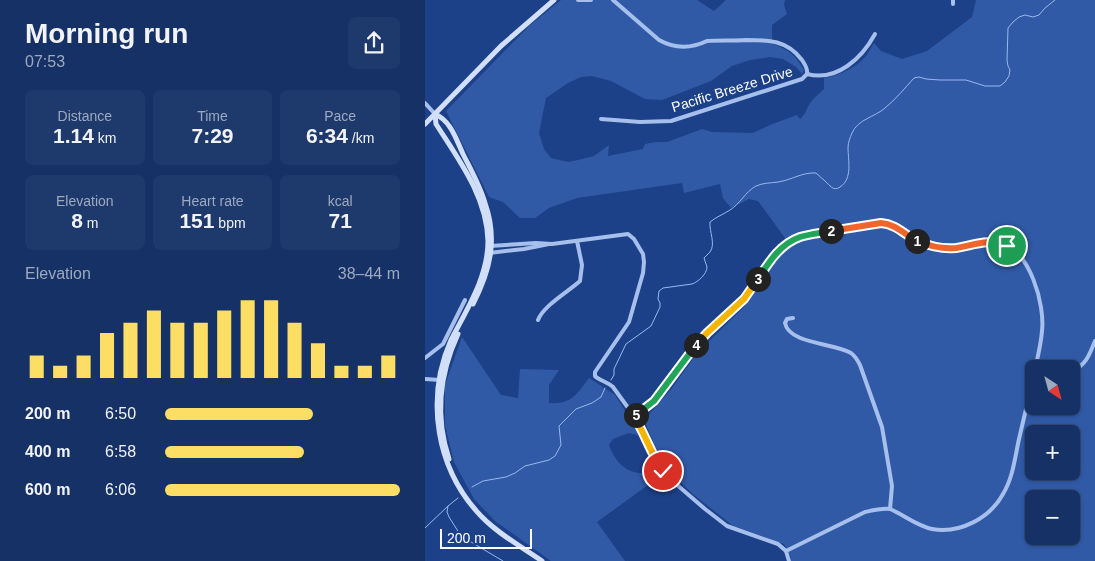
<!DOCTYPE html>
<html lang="en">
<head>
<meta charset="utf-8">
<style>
  :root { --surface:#153166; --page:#1e396c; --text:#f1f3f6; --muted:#9da9bf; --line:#344c7a; --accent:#fcde64 }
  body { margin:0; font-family:Arial,sans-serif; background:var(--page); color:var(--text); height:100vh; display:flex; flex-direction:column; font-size:19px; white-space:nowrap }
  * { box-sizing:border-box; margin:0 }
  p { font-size:16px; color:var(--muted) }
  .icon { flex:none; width:28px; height:28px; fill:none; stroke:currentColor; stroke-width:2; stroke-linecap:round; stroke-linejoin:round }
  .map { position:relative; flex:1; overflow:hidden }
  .panel { display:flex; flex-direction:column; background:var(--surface); width:425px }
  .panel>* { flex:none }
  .needle { width:32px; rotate:144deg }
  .buttons { position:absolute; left:600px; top:360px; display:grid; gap:10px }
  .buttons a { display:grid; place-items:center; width:55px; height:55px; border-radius:8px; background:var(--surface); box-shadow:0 1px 4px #0004,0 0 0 1px var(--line); font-size:25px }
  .scale { position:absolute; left:15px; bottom:12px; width:92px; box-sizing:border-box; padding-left:5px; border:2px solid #fff; border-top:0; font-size:14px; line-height:18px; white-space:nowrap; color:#fff; -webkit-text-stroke:4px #1c4188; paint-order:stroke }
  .pin { position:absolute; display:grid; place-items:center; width:42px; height:42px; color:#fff; margin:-21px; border:2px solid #fff; border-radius:50%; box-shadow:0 1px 5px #0007 }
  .km { position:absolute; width:25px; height:25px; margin:-12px; border-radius:50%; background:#222; color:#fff; font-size:14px; line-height:25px; text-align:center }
  .round { display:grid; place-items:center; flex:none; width:52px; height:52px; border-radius:8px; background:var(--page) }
  .headline { display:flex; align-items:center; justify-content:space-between; height:85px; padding:0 25px }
  h1 { font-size:28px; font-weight:600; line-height:38px }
  .figures { display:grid; grid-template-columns:repeat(3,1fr); gap:8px; height:85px; padding:5px 25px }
  .figures div { display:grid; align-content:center; border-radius:8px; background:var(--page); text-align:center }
  .figures b { font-size:21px; font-weight:600 }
  .figures small { font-size:14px; font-weight:400 }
  .figures p { font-size:14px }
  .chart { height:140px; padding:10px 25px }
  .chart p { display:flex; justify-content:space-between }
  .chart svg { width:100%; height:90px; margin-top:5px; stroke:var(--accent); stroke-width:6 }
  ul { padding:0 25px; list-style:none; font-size:16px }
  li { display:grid; grid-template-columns:80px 60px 1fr; align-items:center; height:38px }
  li i { height:12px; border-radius:6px; background:var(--accent) }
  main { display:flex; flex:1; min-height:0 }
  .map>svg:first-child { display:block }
</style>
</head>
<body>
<main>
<section class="panel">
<div class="headline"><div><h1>Morning run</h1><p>07:53</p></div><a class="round"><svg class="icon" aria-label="share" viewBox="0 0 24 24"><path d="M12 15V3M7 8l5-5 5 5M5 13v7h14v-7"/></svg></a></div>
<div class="figures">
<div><p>Distance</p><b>1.14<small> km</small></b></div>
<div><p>Time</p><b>7:29</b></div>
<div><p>Pace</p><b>6:34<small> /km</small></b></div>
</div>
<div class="figures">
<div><p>Elevation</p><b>8<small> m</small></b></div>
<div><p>Heart rate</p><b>151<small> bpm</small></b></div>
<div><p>kcal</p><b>71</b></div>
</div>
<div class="chart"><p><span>Elevation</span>38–44 m</p>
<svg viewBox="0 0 160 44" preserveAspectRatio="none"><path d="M5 44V33M15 44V38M25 44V33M35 44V22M45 44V17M55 44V11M65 44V17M75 44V17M85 44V11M95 44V6M105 44V6M115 44V17M125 44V27M135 44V38M145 44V38M155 44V33"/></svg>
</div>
<ul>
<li><b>200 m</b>6:50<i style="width:63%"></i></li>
<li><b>400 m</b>6:58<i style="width:59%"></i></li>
<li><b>600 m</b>6:06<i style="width:100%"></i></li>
</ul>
</section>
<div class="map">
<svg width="670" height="561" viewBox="0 0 670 561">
  <rect width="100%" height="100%" fill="#1c4188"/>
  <!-- green -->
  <g fill="#305aa6" fill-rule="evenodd">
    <path d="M136,0H272L289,11L301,0H360L359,5L362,14L347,25V43C364,51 369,53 379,70L377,74L371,67L358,59L345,57L325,60L307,66L286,81L237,100L220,99L186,81L167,76L156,77L143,83L121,98L114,133L119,149L126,158L143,162L153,160L169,156L184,145L183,156L218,149L220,144L231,142H242L277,129L287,132L328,133L345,125L372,115L375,119C380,115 381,110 384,105C388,98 394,94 399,89V78C412,76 431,68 440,57C444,53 446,47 449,43L456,51L477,59L502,51L547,17L551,0H670V561H366V557L359,544L307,525L269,495L245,472L230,446L220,422L222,417L247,388L273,352L319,307L337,280L359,251L360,238L333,201L324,199L306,208L298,198L295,184L259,193L257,183L152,198L124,208L110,218H95L78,202L64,197L21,111L104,26ZM609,369H646V406H609ZM609,434H646V471H609ZM609,499H646V536H609Z"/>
    <path d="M37,337L76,395L93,398L95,369L134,370L124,385V403C146,405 152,394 164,378L190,395L216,436L204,433L188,439L184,445C189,459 199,472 215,473C220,473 226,471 231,469L234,477L172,522L200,561H126L70,521L49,499L29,462L20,425V385Z"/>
  </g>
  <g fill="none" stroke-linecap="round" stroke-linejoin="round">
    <!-- stream -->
    <g stroke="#99b8ee" stroke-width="1">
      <path d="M186,380L189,375V369L201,344L226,326L235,307V303L233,299L234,291L238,288L267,284C273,282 282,274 282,267C281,264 280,261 279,258C281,256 283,254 285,252C291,244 284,231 285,222C291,217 299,214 305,210C315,204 320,192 331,186C337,183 346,183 353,182C367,180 377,172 391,173C394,176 397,178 400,181C405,185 408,192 415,187C428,179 423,159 423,148C423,142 425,138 427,133C433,119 450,117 460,108C471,99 480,88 489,78L494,77L501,79L515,80H541L560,86H575L580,82L584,76L585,70L583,66L582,60L583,28L588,22L594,17L600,15L608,17L614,15L620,8L630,0"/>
      <path d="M47,487L58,481L81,477L90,473L100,466L124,460L130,456L136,445L134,426L151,409L167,403L176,397L180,388"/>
      <path d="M33,498L23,506L22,512L24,517L36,536L78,561"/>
      <path d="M0,528L23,506"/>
    </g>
    <!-- street -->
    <g stroke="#a6bfec" stroke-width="4">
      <path d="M153,0H166"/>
      <path d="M188,0L234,40C250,49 265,49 282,41C295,40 308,41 321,40C344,40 362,40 377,60C380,65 383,68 382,74"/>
      <path d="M528,4V0"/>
      <path d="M382,74C412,82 437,58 450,34"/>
      <path d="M0,103L10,114"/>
      <path d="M176,119L215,122L246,121L377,79L382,74"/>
      <path d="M65,246L111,243L127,244L203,234L209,239L218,254L219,262L218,273L204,322L170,372V376C175,381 183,382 188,387L209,416L215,427L233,463L244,478L280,509L302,526L353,544L361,551L364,561"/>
      <path d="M64,253L99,249L124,244"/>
      <path d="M368,318L362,319L360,323C364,344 409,343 426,353C430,356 433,361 435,365L457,427L467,486L465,509"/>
      <path d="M113,320C118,306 144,291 155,281L157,265L152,241"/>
      <path d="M0,358L18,344L40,300"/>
      <path d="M646,372C661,365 664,356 670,341"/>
      <path d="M0,379L15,380"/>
      <path d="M209,416L229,401L256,363L277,337L319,299L346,259L355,250L375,237L456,223C475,225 486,242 504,245C513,247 522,249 531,248C545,246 561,239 576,243C605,251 620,304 617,331C616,344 613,356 610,369"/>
      <path d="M361,551L440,512C449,510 457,508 465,509C479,515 492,526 507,529C535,534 565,518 578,494C588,478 590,457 594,439C599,418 604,396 609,375"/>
    </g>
    <!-- secondary -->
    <g stroke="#d2dff9" stroke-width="5">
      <path d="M10,114L11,124C34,160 62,197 63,241C63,277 42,309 26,340C0,399 11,469 56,516C73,534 97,547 117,561"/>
      <path d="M10,114C26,121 31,139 38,154C46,170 55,186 60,203C73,240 65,271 48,304"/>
      <path d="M0,124L76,46L129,0"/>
      <path d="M24,459C10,417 14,375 33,334"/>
    </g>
  </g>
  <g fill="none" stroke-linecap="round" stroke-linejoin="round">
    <defs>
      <path id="split-1" d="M492,241C504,246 519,249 531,248C549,245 565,238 582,246"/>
      <path id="split-2" d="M406,231L456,223C471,224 480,235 492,241"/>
      <path id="split-3" d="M333,279C344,262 355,244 375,237C385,234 396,233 406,231"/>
      <path id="split-4" d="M271,345L282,333L319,299L333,279"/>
      <path id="split-5" d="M211,415L229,401L271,345"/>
      <path id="split-6" d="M211,415L209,416C220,434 226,454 238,471"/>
    </defs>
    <!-- split-1 casing -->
    <use href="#split-1" stroke="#fff" stroke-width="10"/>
    <!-- split-2 casing -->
    <use href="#split-2" stroke="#fff" stroke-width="10"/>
    <!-- split-3 casing -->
    <use href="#split-3" stroke="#fff" stroke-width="10"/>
    <!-- split-4 casing -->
    <use href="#split-4" stroke="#fff" stroke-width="10"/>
    <!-- split-5 casing -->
    <use href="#split-5" stroke="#fff" stroke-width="10"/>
    <!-- split-6 casing -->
    <use href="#split-6" stroke="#fff" stroke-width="10"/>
    <!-- split-1 -->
    <use href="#split-1" stroke="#f0652b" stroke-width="6"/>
    <!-- split-2 -->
    <use href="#split-2" stroke="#f0652b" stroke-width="6"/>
    <!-- split-3 -->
    <use href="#split-3" stroke="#22a559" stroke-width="6"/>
    <!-- split-4 -->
    <use href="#split-4" stroke="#f5b400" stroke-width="6"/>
    <!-- split-5 -->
    <use href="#split-5" stroke="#22a559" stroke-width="6"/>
    <!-- split-6 -->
    <use href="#split-6" stroke="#f5b400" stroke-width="6"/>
  </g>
  <g text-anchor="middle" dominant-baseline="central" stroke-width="4.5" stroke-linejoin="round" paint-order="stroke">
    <!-- street labels -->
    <g font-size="14" fill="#fff" stroke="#1c4188">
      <text transform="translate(307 89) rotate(-17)">Pacific Breeze Drive</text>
    </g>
  </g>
</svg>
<div class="buttons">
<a><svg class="needle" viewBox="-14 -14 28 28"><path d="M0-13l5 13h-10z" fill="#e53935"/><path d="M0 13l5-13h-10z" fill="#9da9bf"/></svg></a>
<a>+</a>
<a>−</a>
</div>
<div class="scale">200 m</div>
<div class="pin" style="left:582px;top:246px;background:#1e9e55"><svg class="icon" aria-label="arrive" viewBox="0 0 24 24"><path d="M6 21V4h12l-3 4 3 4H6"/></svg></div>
<div class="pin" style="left:238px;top:471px;background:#d93025"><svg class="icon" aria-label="check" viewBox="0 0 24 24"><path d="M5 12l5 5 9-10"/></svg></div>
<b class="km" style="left:492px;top:241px">1</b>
<b class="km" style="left:406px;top:231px">2</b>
<b class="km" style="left:333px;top:279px">3</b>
<b class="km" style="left:271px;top:345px">4</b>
<b class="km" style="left:211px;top:415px">5</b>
</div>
</main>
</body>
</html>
